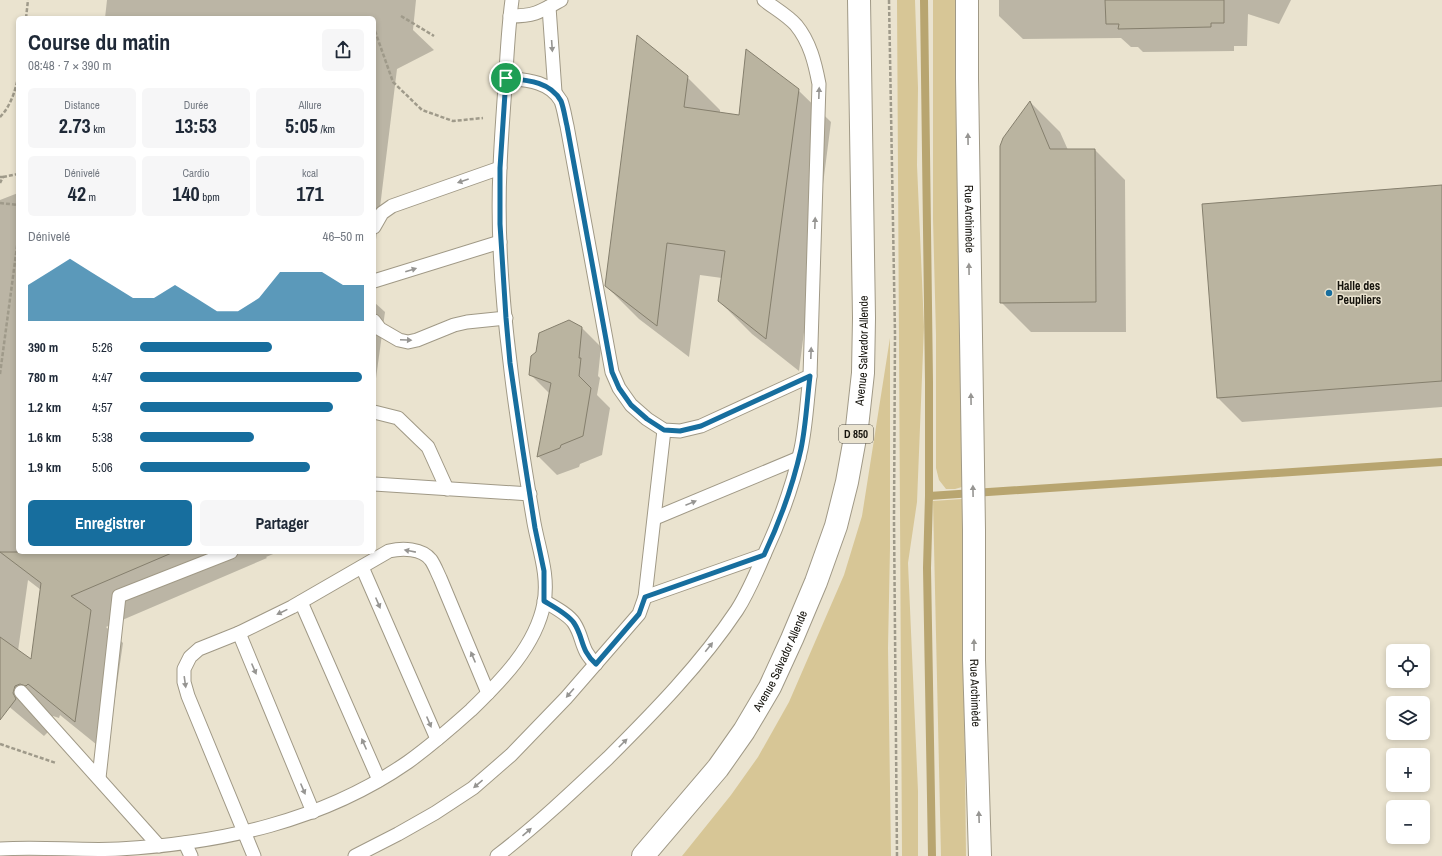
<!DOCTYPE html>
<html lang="fr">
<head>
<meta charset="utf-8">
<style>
  :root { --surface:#fff; --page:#f6f6f7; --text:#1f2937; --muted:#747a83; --accent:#176e9e }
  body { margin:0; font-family:"Archivo Narrow",sans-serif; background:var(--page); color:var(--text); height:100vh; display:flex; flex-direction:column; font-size:15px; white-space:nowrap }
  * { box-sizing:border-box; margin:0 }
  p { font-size:13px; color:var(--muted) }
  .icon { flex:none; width:22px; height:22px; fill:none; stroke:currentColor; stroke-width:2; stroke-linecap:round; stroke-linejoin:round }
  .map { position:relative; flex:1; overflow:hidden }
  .panel { position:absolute; left:16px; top:16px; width:360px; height:538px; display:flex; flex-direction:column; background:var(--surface); border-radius:6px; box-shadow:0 2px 6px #0003 }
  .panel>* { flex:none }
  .tools { position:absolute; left:1386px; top:644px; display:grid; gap:8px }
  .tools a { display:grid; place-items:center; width:44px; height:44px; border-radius:6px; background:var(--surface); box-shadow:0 2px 6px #0003; font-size:20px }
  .pin { position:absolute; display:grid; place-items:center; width:34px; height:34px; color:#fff; margin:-17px; border:2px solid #fff; border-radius:50%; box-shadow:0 1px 4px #0007 }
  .round { display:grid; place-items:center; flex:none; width:42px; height:42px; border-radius:6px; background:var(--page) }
  .overview { display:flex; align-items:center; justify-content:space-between; height:68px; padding:0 12px }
  h1 { font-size:22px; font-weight:700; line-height:30px }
  .metrics { display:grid; grid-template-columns:repeat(3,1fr); gap:6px; height:68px; padding:4px 12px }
  .metrics div { display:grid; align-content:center; border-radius:6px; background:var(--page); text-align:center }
  .metrics b { font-size:20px; font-weight:700 }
  .metrics small { font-size:11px; font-weight:400 }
  .metrics p { font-size:11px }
  .chart { height:112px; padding:8px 12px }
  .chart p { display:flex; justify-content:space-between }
  .chart svg { width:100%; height:72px; margin-top:4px; fill:var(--accent); opacity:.7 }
  .action { display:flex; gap:8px; margin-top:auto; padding:8px 12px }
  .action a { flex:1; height:46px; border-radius:6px; background:var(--accent); color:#fff; font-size:16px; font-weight:700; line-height:46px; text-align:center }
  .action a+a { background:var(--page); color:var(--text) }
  ul { padding:0 12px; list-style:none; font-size:13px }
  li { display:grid; grid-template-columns:64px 48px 1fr; align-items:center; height:30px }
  li i { height:10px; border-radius:5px; background:var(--accent) }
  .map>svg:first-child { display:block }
</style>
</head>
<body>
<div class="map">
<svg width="1442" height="856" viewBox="0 0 1442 856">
  <rect width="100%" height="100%" fill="#eae3cf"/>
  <!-- green -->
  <g fill="#d7c696">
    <path d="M897,0H915L918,88L917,165L924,327L917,502L908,563L918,791V856H902Z"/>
    <path d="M933,0H958L964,479L962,487L955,489H946L939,480L936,468V335L933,219Z"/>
    <path d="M890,338V548L888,648L891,856H682L731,795L758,757L789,702L844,575L862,516Z"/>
    <path d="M962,499L966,856H941L933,501Z"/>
  </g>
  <!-- shadow -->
  <g fill="#0003" fill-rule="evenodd">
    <path d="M107,0H416L413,30L434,50L397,69L374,256V18H105Z"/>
    <path d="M999,0H1291L1279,24L1248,14L1247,46H1234V51L1143,52L1138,47H1131L1121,38L1023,39L999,16Z"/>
    <path d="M687,77L720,110V113L740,116L798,90L831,122L799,371L752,334L719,301L722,278L700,275L689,357L639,319L606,286Z"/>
    <path d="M1030,102L1060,132L1068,150H1095L1125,180L1126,332H1031L1001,302Z"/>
    <path d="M1442,187V407L1242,422L1218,398Z"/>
    <path d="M18,193V552H278L266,557L267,558L106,627L123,643L107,753L60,715L59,718L53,716L48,719V732L44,736L0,699V200ZM28,580L41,590L32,661L18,651Z"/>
    <path d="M374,302L385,312L374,393Z"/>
    <path d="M582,328L601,347L598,376L600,378L597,395L610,408L602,455L580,464L579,467L557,475L538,456L550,394L530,374Z"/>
  </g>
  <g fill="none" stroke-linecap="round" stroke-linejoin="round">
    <!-- stream -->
    <g stroke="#b8a570" stroke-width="8">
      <path d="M924,0L929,382V496L927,568L932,856"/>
      <path d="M929,496L1442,462"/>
    </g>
  </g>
  <!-- building -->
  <g fill="#bab4a0" stroke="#857f6d">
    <path d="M1105,0H1224V23H1211V27L1118,29L1119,24H1106Z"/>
    <path d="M637,35L688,76L684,107L739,115L746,49L799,89L766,339L718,301L725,251L667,243L657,326L605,286Z"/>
    <path d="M1030,101L1050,149H1095L1096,302L1000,303V146L1003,138Z"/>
    <path d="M1442,185V381L1217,398L1202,204Z"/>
    <path d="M569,320L582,327L579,358H581L579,376L591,388L583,436L561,445L560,448L537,457L551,383L529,375L531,356L536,352L539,333Z"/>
    <path d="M0,552H174L71,596L91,610L75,722L28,684L26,686L20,684L15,686L13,693L16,699L0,720V637L31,659L41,583Z"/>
  </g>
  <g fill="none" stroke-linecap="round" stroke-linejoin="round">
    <defs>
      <g id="lane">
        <path d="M549,7L555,92"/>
        <path d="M510,16C535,16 540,12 561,0"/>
        <path d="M506,78C526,80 550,81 561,101C564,109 565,118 567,126L612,372L619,388L631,405L647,419L664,430L680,431L701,426L810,376L819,84C815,63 810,42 796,25C787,15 774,8 764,0"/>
        <path d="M374,227L382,213L392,206L500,168"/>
        <path d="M374,281L500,242"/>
        <path d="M374,321L380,329L399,340L408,342L417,340L454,325L467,322L506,318"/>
        <path d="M374,412L398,418L428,447L447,489"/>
        <path d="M374,484L530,494"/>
        <path d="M655,518L799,458"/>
        <path d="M362,567L437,739"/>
        <path d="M645,597L764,555C780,521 793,485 801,449C806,425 807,400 810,376"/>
        <path d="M544,601C554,607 568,614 574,623C584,638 580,650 596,664"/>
        <path d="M301,602L379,780"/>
        <path d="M239,633L313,812"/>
        <path d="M21,692L159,846"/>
        <path d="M99,778L119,596L231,552"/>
        <path d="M185,843L191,856"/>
        <path d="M0,849C40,846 79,851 119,849C222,843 323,821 408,762C430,746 451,728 471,710C501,681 536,646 544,603C549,575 539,550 534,523C525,470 516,416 510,362C502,299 497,232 500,168C501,141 503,114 505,87C507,58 508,29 512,0"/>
        <path d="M254,856L188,696L184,682V669L190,657L199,649L239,633L292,607L389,551C402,548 422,548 431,560C435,566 437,572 440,578L488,693"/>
        <path d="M355,856L398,834L435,813L473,788L511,755L566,698L639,614L645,597L664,430"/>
        <path d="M497,856C536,826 572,792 608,758C654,712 701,664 737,610C748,593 756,574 764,555"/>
      </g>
      <g id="street">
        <path id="s1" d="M967,0V78L974,530V660L980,856"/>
      </g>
      <g id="primary">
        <path id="s2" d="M643,856L718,768L744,731L770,687L792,639L816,582L836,526L847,482L857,427L863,373L864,318L859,0"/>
      </g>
    </defs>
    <!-- lane casing -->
    <use href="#lane" stroke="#a09986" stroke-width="15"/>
    <!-- street casing -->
    <use href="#street" stroke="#a09986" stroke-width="24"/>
    <!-- primary casing -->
    <use href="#primary" stroke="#a09986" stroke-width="24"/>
    <!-- path -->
    <g stroke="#9f9a8a" stroke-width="2.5" stroke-dasharray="4 2" stroke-linecap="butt">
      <path d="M889,0L895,334L894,520L897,856"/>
      <path d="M401,16L434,36"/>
      <path d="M26,18L28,0"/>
      <path d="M375,31L393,82L422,110L453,121L483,118"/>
      <path d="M0,117C10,107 15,92 18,78"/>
      <path d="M0,177H3L0,183"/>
      <path d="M3,177L18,174"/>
      <path d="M0,203L18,205"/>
      <path d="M0,374L18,239"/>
      <path d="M0,744L56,763"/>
    </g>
    <!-- lane -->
    <use href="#lane" stroke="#fff" stroke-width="13"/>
    <!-- street -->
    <use href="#street" stroke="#fff" stroke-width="22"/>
    <!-- primary -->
    <use href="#primary" stroke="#fff" stroke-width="22"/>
  </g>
  <!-- one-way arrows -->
  <defs><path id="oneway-solid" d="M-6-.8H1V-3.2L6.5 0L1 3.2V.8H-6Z"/></defs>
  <g fill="#969592">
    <use href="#oneway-solid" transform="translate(552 46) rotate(86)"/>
    <use href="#oneway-solid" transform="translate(819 93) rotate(-88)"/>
    <use href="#oneway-solid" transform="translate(968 139) rotate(-91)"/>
    <use href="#oneway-solid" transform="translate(463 181) rotate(161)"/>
    <use href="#oneway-solid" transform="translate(815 223) rotate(-88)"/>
    <use href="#oneway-solid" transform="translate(969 269) rotate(-91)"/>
    <use href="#oneway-solid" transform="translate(411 270) rotate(-17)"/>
    <use href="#oneway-solid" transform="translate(406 340) rotate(3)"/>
    <use href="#oneway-solid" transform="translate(811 353) rotate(-88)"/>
    <use href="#oneway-solid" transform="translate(971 399) rotate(-91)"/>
    <use href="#oneway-solid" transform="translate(973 491) rotate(-91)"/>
    <use href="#oneway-solid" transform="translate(691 503) rotate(-22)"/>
    <use href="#oneway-solid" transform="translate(410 551) rotate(-169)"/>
    <use href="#oneway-solid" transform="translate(378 603) rotate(67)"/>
    <use href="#oneway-solid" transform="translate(282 612) rotate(154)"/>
    <use href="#oneway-solid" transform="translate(974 645) rotate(-90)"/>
    <use href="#oneway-solid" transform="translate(709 647) rotate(-51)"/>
    <use href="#oneway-solid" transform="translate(473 657) rotate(-113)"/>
    <use href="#oneway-solid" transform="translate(254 669) rotate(67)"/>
    <use href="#oneway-solid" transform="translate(185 682) rotate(82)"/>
    <use href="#oneway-solid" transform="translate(570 693) rotate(131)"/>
    <use href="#oneway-solid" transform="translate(429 722) rotate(67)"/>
    <use href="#oneway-solid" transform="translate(623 743) rotate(-45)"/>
    <use href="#oneway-solid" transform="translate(364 744) rotate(-114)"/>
    <use href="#oneway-solid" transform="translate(478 784) rotate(140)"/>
    <use href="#oneway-solid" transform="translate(303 789) rotate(67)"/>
    <use href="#oneway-solid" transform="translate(979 817) rotate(-92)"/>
    <use href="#oneway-solid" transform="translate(527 832) rotate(-41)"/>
  </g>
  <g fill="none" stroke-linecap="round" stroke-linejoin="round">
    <defs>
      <path id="route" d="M506,78C526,80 550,81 561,101C564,109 565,118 567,126L612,372L619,388L631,405L647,419L664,430L680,431L701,426L810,376C807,400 806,425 801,449C793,485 780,521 764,555L645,597L639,614L596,664C580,650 584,638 574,623C568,614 554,607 544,601V571L535,528L523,451L510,363L506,318L500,224V168Z"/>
    </defs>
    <!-- route casing -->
    <use href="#route" stroke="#fff" stroke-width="8"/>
    <!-- route -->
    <use href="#route" stroke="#176e9e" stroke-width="5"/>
  </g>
  <!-- markers -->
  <circle fill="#176e9e" stroke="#eae3cf" stroke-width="1.5" cx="1329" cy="293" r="4"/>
  <g text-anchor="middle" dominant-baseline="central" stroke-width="3" stroke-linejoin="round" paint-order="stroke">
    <!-- shield labels -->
    <rect fill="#eae3cf" stroke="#555146" stroke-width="1" x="839" y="425" width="34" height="18" rx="3"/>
    <g font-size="11" font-weight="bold" fill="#15130c">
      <text x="856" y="434">D 850</text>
    </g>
    <!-- street labels -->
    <g font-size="12" fill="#15130c" stroke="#eae3cf">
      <text stroke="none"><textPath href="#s1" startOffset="219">Rue Archimède</textPath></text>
      <text stroke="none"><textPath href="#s2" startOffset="564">Avenue Salvador Allende</textPath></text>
      <text stroke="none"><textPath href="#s2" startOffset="240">Avenue Salvador Allende</textPath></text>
      <text stroke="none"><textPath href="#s1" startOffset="693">Rue Archimède</textPath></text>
    </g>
    <!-- poi labels -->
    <g font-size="12" font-weight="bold" fill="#15130c" stroke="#eae3cf" text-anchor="start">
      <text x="1337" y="286">Halle des<tspan x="1337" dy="14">Peupliers</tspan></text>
    </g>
  </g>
</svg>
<div class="tools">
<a><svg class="icon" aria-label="locate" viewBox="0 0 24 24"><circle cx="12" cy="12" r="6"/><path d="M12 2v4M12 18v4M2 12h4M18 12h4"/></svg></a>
<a><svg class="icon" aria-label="layers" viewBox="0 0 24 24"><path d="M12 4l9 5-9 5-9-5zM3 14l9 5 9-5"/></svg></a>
<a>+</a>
<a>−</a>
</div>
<div class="pin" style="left:506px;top:78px;background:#1e9e55"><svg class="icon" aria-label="arrive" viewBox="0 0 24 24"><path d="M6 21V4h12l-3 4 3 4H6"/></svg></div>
<section class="panel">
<div class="overview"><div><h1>Course du matin</h1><p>08:48 · 7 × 390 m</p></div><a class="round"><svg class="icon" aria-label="share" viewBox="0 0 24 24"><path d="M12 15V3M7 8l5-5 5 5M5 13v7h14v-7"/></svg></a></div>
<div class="metrics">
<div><p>Distance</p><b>2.73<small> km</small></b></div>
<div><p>Durée</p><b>13:53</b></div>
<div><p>Allure</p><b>5:05<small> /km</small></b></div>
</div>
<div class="metrics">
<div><p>Dénivelé</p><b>42<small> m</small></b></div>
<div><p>Cardio</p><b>140<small> bpm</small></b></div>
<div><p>kcal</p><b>171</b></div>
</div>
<div class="chart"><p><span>Dénivelé</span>46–50 m</p>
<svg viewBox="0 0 160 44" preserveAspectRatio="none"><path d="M0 44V22L10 14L20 6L30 14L40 22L50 30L60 30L70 22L80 30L90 38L100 38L110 30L120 14L130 14L140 14L150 22L160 22V44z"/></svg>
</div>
<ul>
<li><b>390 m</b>5:26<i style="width:59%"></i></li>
<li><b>780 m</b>4:47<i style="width:99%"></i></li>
<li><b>1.2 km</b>4:57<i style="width:86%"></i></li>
<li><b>1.6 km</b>5:38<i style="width:51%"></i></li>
<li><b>1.9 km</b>5:06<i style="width:76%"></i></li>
</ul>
<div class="action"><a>Enregistrer</a><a>Partager</a></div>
</section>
</div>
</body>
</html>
